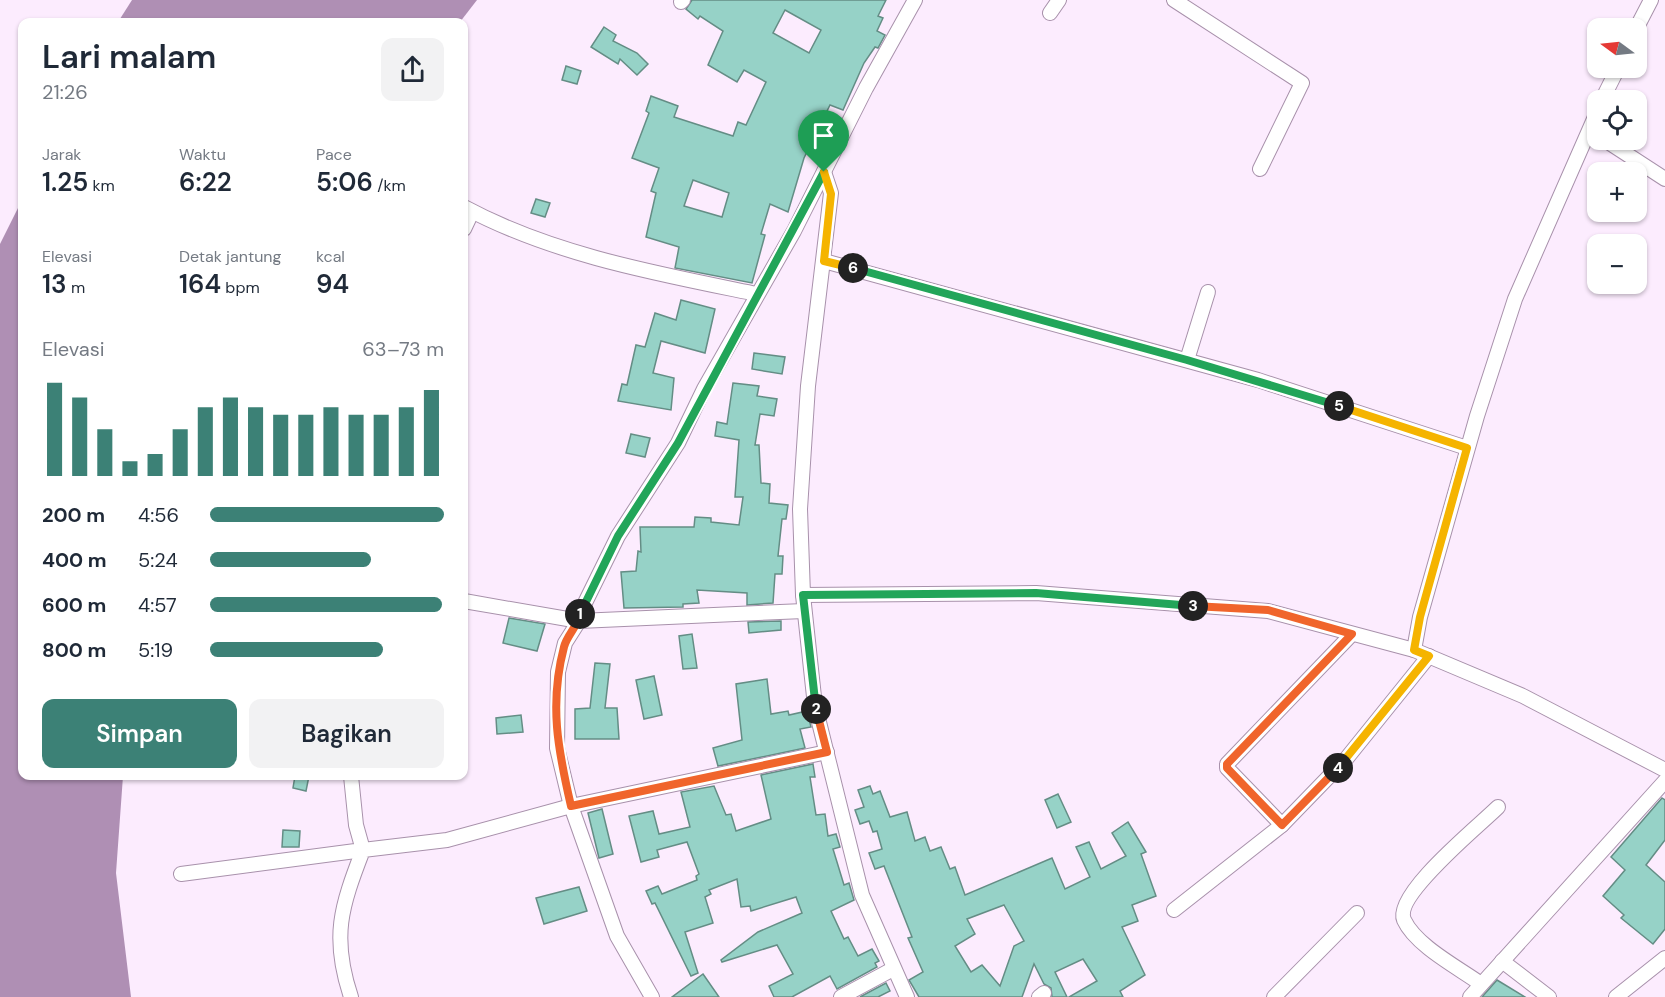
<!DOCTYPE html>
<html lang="id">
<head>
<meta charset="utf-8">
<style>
  :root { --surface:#fff; --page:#f2f2f3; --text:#1f2937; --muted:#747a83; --accent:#3c8176 }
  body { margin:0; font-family:"DM Sans",sans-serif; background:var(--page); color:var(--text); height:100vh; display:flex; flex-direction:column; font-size:22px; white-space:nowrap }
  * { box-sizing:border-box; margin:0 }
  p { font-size:20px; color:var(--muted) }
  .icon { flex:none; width:33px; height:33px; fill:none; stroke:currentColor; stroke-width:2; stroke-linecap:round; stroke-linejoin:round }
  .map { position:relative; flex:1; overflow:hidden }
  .side { position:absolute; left:18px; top:18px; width:450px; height:762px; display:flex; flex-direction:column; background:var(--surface); border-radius:12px; box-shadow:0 2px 4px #0004 }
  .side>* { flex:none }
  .needle { width:39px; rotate:285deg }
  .controls { position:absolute; left:1587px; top:18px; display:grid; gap:12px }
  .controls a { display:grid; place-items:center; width:60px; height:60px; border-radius:12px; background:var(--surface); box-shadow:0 2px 4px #0004; font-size:30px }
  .pin { position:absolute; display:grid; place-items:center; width:51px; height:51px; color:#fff; margin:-62px -26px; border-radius:50% 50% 50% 0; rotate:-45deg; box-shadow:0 0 6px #0007 }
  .pin .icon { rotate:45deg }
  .km { position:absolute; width:30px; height:30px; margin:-15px; border-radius:50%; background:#222; color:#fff; font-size:16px; line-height:30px; text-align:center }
  .round { display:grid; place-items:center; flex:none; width:63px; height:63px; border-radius:12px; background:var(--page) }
  .summary { display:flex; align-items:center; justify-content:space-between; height:102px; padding:0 24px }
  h1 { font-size:33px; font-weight:600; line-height:45px }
  .stats { display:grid; grid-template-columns:repeat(3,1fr); gap:9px; height:102px; padding:6px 24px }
  .stats div { display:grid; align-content:center }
  .stats b { font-size:26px; font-weight:600 }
  .stats small { font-size:16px; font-weight:400 }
  .stats p { font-size:16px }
  .chart { height:168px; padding:12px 24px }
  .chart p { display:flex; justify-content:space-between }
  .chart svg { width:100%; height:108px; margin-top:6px; stroke:var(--accent); stroke-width:6 }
  .cta { display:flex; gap:12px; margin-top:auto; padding:12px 24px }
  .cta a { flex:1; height:69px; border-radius:12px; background:var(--accent); color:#fff; font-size:24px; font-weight:600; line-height:69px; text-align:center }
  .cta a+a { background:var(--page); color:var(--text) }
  ul { padding:0 24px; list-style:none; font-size:20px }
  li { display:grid; grid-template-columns:96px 72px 1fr; align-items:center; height:45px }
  li i { height:15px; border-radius:8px; background:var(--accent) }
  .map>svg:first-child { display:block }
</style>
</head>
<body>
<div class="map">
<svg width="1665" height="997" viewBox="0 0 1665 997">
  <rect width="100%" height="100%" fill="#fcecfe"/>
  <!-- water -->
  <g fill="#af8fb4">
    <path d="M132,0H477L460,22H118Z"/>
    <path d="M22,200V776H123L116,873L131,997H0V244Z"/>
  </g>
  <!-- building -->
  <g fill="#96d2c7" stroke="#648d85" stroke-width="1.5" fill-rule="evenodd">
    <path d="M692,0H886L878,16L883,18L877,31L885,35L878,48L875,47L864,63L843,110L830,105L804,158L788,212L770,204L761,234L765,235L752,283L675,268L679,247L646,237L656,193L651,191L659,168L632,158L649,113L646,111L651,96L678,106L674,117L733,136L738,122L746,125L766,82L744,70L737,82L708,65L723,31L700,16L698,19L686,9ZM785,10L821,30L809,53L773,33ZM693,180L729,193L722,217L684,206Z"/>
    <path d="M604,27L616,35L613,41L637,53L648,64L637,75L620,59L618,64L591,47Z"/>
    <path d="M566,66L581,71L577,84L562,80Z"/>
    <path d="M536,199L550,203L545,217L531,213Z"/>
    <path d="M681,300L715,309L705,353L661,341L653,373L674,378L671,410L618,401L622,384L627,385L636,345L645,347L655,313L676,320Z"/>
    <path d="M754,353L785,357L782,374L752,369Z"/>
    <path d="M733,383L759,386L757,396L777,399L774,416L760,414L755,445H759L761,483L770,484L769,503L788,505L786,519H782L778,556H783L782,574H775L773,603L747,605V593L697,590L699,603L683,604V607L624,608L621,572L636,571L638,551L641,552L640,527H694L695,517L711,518V522L739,525L743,497H735L739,440L715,436L717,422L727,424Z"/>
    <path d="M631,434L650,438L645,457L626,453Z"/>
    <path d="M509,618L545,624L537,651L503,643Z"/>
    <path d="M781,621V630L749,633L748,622Z"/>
    <path d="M692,634L697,668L683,669L679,636Z"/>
    <path d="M595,663L610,664L605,708H617L619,739H575V709L590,708Z"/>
    <path d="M654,676L662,715L644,719L636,680Z"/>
    <path d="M767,679L771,714L788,711L789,715L807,711L811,727L800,729L805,748L718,766L713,748L742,740L736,684Z"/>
    <path d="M521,715L523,732L497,734L496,718Z"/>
    <path d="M813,764L815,777H810L816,815L825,814L828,836L836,834L840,847L833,849L844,885L849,883L854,900L831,911L844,939L848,937L858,956L872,949L879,961L875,963L877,967L837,989L830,976L792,997H774L769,986L793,974L777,945L722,962L721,960L758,932L802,913L796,897L751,911L750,906L741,907L737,879L709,890L711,894L705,897L713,923L685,932L698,973L691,976L655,903L652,904L646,891L658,886L662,894L697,880L696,876L699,874L687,842L657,850L659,857L641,862L629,816L653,811L659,834L690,827L681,792L714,786L726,815L731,814L736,831L771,819L761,775Z"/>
    <path d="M295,776H309L306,791L293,788Z"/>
    <path d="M870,786L873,794L880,791L890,817L907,812L915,841L925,837L930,851L941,847L950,869L955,867L965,895L1052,858L1065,889L1090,877L1076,847L1089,842L1101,869L1126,856L1112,833L1128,822L1146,852L1141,854L1156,896L1132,905L1138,921L1122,927L1145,975L1120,991L1123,997H1069L1097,981L1083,959L1055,972L1067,997H1052L1051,988L1044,984L1034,964L1022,997H919L909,980L923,972L908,938L912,937L884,866L875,869L869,853L882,849L877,831L873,832L869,821L860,824L855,810L864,807L858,790ZM1004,905L1024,941L1014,946L1000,986L982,965L971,972L955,946L975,934L967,919Z"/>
    <path d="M1058,794L1071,822L1057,828L1045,800Z"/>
    <path d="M1662,798L1665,800V840L1646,865L1665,882V929L1653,944L1621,918L1624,915L1603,896L1625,870L1611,857Z"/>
    <path d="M602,809L613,854L599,858L588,813Z"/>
    <path d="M283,830L300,831L299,847H282Z"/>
    <path d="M579,887L587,911L544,924L536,898Z"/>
    <path d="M703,974L719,997H672Z"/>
    <path d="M1497,980L1525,997H1482Z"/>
    <path d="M886,983L890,991L878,997H860Z"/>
  </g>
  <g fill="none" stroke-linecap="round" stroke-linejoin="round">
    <defs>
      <g id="minor">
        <path d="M1174,0L1302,83L1260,169"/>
        <path d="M681,2L683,0"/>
        <path d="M1050,13L1059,0"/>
        <path d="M1636,29L1651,0"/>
        <path d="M1602,100L1618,68"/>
        <path d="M1605,140L1665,179"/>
        <path d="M824,172L831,193L808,386L800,509L803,595L1036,593L1268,611L1414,650L1523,696L1665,770"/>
        <path d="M464,207C553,255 659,274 757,294"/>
        <path d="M464,229L472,212"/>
        <path d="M824,261L1258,380L1467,448"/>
        <path d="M1187,360L1208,292"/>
        <path d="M803,595L815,706L862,895L907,997"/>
        <path d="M464,601L579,621L804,611"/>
        <path d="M1414,650L1420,617L1477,416L1515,299L1598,110"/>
        <path d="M1282,825L1227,768V764L1352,634"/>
        <path d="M181,874L363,850L356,825L351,776"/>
        <path d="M1174,910L1282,825L1346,759L1429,656"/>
        <path d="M1502,961L1549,997"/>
        <path d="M1481,984C1459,968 1416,946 1404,920C1393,895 1480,825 1498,807"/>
        <path d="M351,997C331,937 341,907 363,850L447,840L571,806L827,752"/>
        <path d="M652,997L617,936L571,806L557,748L558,672L565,643L579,621L581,611L618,536L678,443L704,389L794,231L866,88L915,0"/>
        <path d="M841,997L893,969"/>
        <path d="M1039,997L1044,993"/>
        <path d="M1274,997L1357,913"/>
        <path d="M1470,997L1665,781"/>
        <path d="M1616,997L1665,958"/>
      </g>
    </defs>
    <!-- minor casing -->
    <use href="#minor" stroke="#a891ab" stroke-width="16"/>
    <!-- minor -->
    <use href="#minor" stroke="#fff" stroke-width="14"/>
  </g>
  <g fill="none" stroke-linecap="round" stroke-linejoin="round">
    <defs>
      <path id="split-1" d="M580,614L618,536L678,443L824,172"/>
      <path id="split-2" d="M580,614C578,626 567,635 564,647C549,704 558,750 571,806L827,752L816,709"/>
      <path id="split-3" d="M816,709L803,595L1036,593L1193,606"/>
      <path id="split-4" d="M1193,606L1268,610L1352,634L1227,764V768L1282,825L1338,768"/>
      <path id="split-5" d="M1338,768L1429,656L1414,650L1420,617L1467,448L1339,406"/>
      <path id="split-6" d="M853,268L1187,360L1339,406"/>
      <path id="split-7" d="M824,172L831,194L824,261L853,268"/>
    </defs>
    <!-- split-1 casing -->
    <use href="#split-1" stroke="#fff" stroke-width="12"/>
    <!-- split-2 casing -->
    <use href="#split-2" stroke="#fff" stroke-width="12"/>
    <!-- split-3 casing -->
    <use href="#split-3" stroke="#fff" stroke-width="12"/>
    <!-- split-4 casing -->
    <use href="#split-4" stroke="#fff" stroke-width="12"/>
    <!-- split-5 casing -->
    <use href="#split-5" stroke="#fff" stroke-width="12"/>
    <!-- split-6 casing -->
    <use href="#split-6" stroke="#fff" stroke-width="12"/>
    <!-- split-7 casing -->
    <use href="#split-7" stroke="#fff" stroke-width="12"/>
    <!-- split-1 -->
    <use href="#split-1" stroke="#22a559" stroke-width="8"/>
    <!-- split-2 -->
    <use href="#split-2" stroke="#f0652b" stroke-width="8"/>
    <!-- split-3 -->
    <use href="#split-3" stroke="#22a559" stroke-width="8"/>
    <!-- split-4 -->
    <use href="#split-4" stroke="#f0652b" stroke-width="8"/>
    <!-- split-5 -->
    <use href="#split-5" stroke="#f5b400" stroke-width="8"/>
    <!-- split-6 -->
    <use href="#split-6" stroke="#22a559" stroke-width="8"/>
    <!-- split-7 -->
    <use href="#split-7" stroke="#f5b400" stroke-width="8"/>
  </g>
</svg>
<div class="controls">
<a><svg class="needle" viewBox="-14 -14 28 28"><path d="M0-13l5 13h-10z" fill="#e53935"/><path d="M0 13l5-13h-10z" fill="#747a83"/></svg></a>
<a><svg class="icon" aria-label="locate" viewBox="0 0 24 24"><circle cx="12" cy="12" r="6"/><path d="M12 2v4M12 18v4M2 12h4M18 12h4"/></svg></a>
<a>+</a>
<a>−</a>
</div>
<div class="pin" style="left:824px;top:172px;background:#1e9e55"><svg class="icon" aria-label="arrive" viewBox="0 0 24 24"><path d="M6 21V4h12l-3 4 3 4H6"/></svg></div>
<b class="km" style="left:580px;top:614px">1</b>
<b class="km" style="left:816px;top:709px">2</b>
<b class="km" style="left:1193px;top:606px">3</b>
<b class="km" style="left:1338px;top:768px">4</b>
<b class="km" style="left:1339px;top:406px">5</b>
<b class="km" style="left:853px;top:268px">6</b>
<section class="side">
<div class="summary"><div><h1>Lari malam</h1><p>21:26</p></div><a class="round"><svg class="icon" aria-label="share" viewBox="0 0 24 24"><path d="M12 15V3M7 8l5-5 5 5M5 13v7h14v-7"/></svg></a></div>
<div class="stats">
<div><p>Jarak</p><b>1.25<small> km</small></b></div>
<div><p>Waktu</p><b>6:22</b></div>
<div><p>Pace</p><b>5:06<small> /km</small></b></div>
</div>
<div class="stats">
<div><p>Elevasi</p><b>13<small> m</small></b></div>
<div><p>Detak jantung</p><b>164<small> bpm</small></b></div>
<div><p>kcal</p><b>94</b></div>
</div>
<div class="chart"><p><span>Elevasi</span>63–73 m</p>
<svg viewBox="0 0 160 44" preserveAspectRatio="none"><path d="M5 44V6M15 44V12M25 44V25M35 44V38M45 44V35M55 44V25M65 44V16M75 44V12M85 44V16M95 44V19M105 44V19M115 44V16M125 44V19M135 44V19M145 44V16M155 44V9"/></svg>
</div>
<ul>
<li><b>200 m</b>4:56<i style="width:100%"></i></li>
<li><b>400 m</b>5:24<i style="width:69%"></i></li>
<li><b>600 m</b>4:57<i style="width:99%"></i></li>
<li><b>800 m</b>5:19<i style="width:74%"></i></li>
</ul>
<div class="cta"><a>Simpan</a><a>Bagikan</a></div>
</section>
</div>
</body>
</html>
